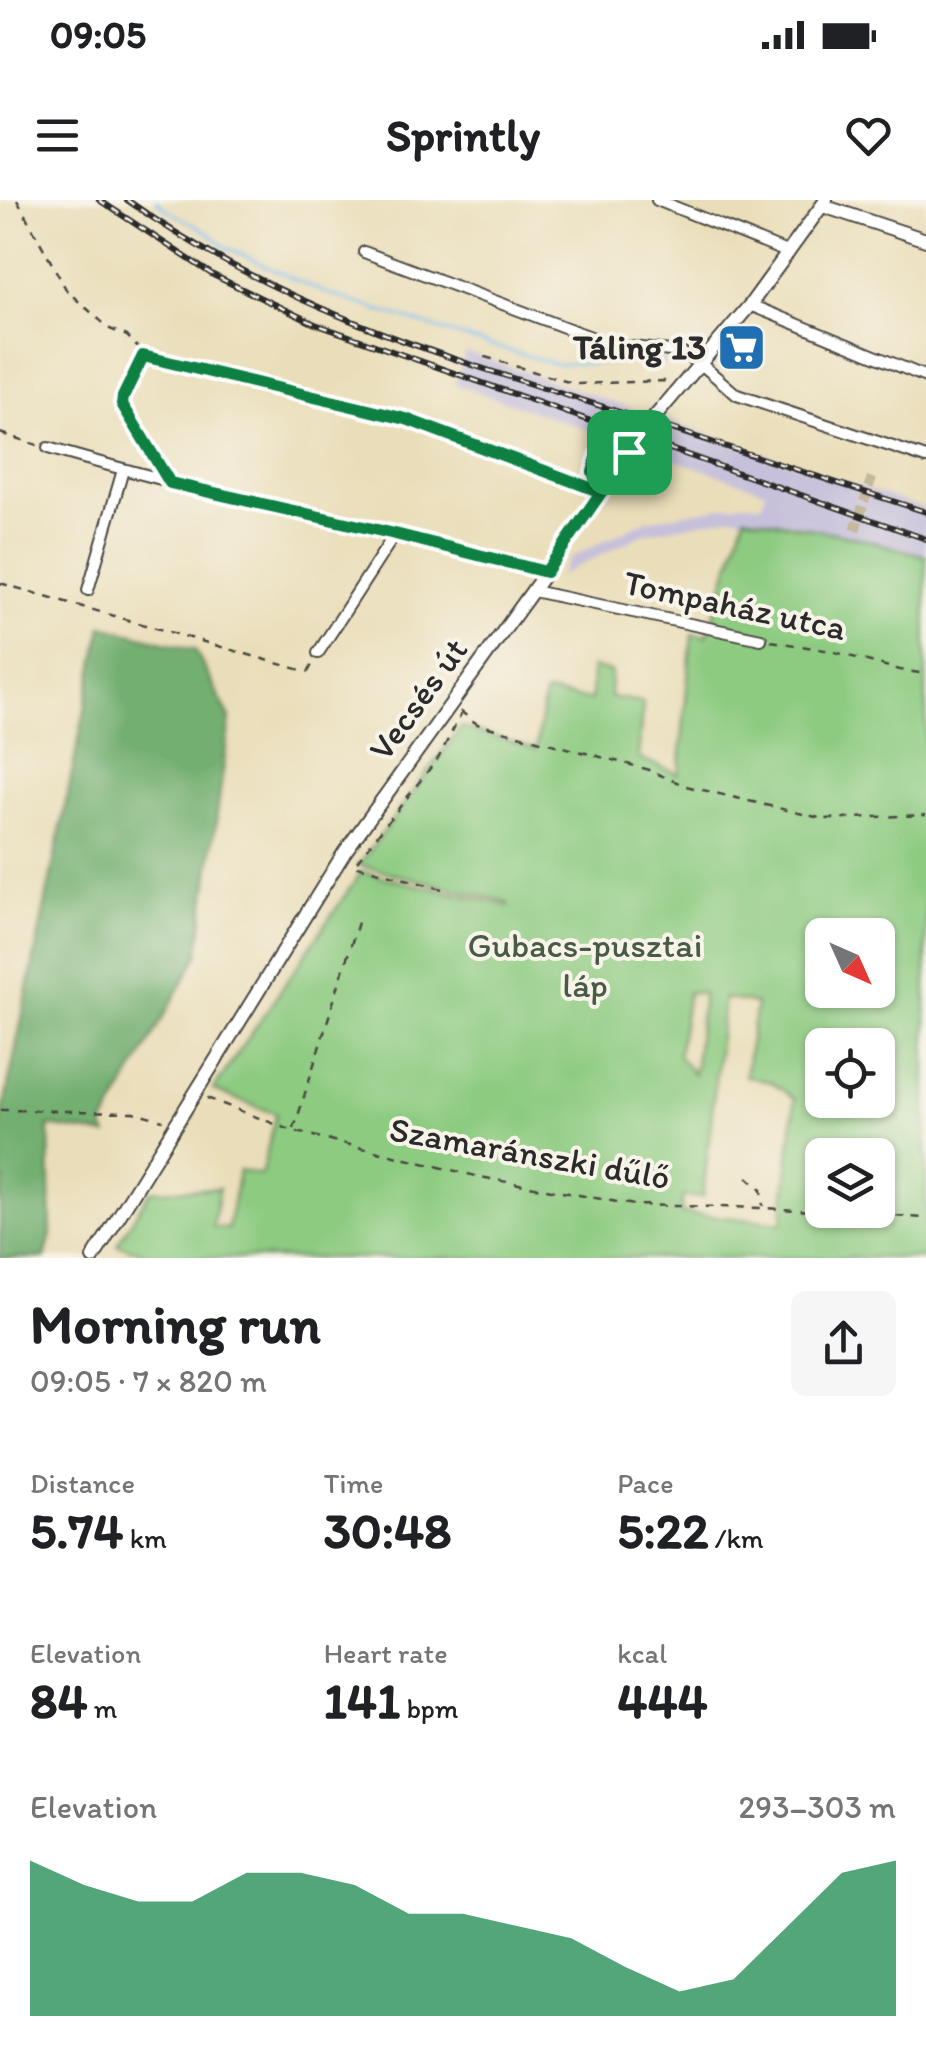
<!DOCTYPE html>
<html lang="en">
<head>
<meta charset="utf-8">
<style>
  :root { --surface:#fff; --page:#f6f6f6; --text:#202124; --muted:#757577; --accent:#0b8043 }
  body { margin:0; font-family:Itim,sans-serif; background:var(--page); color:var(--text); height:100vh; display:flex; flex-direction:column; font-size:38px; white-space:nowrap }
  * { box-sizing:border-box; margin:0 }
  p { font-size:32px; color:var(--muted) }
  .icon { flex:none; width:55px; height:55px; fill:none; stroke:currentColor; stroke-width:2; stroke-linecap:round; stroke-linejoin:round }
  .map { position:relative; height:1058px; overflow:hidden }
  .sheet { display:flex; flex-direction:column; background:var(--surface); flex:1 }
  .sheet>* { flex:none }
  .needle { width:65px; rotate:135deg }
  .buttons { position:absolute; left:805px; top:718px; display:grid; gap:20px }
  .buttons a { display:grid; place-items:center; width:90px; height:90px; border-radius:15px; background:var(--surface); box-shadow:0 2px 8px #0004; font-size:50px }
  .pin { position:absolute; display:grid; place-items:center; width:85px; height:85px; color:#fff; margin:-42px; border-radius:20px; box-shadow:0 5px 15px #0006 }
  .round { display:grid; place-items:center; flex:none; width:105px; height:105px; border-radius:15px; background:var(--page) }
  .headline { display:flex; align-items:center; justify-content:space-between; height:170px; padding:0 30px }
  h1 { font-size:55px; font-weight:700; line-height:75px }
  .stats { display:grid; grid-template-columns:repeat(3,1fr); gap:15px; height:170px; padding:10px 30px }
  .stats div { display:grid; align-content:center }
  .stats b { font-size:50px; font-weight:700 }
  .stats small { font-size:28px; font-weight:400 }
  .stats p { font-size:28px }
  .chart { height:280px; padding:20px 30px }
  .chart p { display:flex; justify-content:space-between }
  .chart svg { width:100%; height:180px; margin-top:10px; fill:var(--accent); opacity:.7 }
  .status { display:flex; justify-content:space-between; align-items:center; height:70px; padding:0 50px; background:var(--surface); direction:ltr }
  .status svg { height:28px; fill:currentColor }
  header { display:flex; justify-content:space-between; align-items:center; height:130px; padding:0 30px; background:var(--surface); font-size:45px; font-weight:700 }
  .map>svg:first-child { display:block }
</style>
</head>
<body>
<div class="status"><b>09:05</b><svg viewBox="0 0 49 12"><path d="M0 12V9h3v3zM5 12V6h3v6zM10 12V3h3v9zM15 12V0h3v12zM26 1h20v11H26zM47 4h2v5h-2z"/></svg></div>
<header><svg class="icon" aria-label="menu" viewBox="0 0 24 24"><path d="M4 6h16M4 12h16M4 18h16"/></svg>Sprintly<svg class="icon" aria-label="heart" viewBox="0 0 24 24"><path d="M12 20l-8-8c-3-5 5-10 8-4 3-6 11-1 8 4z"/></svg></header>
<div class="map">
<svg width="926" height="1058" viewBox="0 0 926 1058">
  <rect width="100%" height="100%" fill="#f7f3e8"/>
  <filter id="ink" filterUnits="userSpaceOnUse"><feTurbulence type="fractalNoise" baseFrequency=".01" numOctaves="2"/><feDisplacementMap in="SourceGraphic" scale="20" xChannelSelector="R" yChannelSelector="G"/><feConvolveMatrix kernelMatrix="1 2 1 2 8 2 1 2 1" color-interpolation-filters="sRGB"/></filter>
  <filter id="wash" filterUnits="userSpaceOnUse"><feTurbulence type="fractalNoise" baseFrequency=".0048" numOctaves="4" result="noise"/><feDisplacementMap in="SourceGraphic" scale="40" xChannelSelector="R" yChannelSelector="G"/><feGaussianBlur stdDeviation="2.25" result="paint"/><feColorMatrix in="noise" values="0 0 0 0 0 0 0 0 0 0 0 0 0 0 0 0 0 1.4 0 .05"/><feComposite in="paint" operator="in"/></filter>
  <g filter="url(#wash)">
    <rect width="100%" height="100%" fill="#eadeba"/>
    <!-- industrial -->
    <path fill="#c6c0da" d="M466,152L926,309V356L787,322L734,316L645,333L559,376L570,358L647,320L742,303L762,304L766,291L454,184Z"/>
    <!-- green -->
    <path fill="#8dcb81" stroke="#5c7b56" stroke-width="2.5" fill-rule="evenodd" d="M745,316L855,337L926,356V1058H161L117,1045L150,991L219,988L213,1027L228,1029L239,970L261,975L276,914L213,890L361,672L509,706L507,702L359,665L461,527L536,549L545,493L591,500L592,467L611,472L610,497L643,502L638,558L679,574L692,434L707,436ZM822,735H878V790H822ZM688,792L703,793L694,874L678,856ZM724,798L756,804L745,876L771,882L795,899L782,1023L681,1013L682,997H703ZM822,845H878V900H822ZM822,955H878V1010H822Z"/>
    <!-- forest -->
    <path fill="#72af6f" stroke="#4e6d4d" stroke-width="2.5" d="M102,426L195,450L230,518L198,755L103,926L107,935L49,926L51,1034L45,1058H0V995L5,981L0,976V926Z"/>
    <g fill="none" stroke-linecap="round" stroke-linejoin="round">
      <!-- stream -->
      <path stroke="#77beee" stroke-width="2.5" d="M156,0L164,8L209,33L224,46L278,72L323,92L472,140L556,164L673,162"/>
    </g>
  </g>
  <g filter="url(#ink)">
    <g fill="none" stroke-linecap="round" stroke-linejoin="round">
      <!-- minor-tunnel -->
      <path stroke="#c4ba9d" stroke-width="10" stroke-dasharray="10 5" stroke-linecap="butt" d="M855,330L872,277"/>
      <defs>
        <path id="service" d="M600,290L593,272L599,255L615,247L626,251"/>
        <g id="minor">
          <path d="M657,0L789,53"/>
          <path d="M364,52L612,145L680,152L701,164L737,195L926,258"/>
          <path d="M750,105L926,177"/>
          <path d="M143,156L406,219L601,291"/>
          <path d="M48,248C212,296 380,330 546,372"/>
          <path d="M88,390L123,270"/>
          <path d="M533,391L761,439"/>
          <path d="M318,453L395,334"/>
        </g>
        <g id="tertiary">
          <path d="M823,6L926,40"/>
          <path d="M93,1058L344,653L546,372L642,232L750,105L826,0"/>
        </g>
      </defs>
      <!-- service casing -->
      <use href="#service" stroke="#484640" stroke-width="9"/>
      <!-- minor casing -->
      <use href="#minor" stroke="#484640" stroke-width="14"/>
      <!-- tertiary casing -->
      <use href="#tertiary" stroke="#484640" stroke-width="16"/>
      <!-- path -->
      <g stroke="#484640" stroke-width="2.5" stroke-dasharray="8 8" stroke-linecap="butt">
        <path d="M17,0L67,91L110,129L127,136L139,149"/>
        <path d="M485,157L575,184L664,181L669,184"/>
        <path d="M139,165L122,204L161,267"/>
        <path d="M0,233L37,245"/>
        <path d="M0,383L308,472L313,463"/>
        <path d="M771,441L831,451L900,470L926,474"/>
        <path d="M460,511L477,524L646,569L686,586L824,619L926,615"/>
        <path d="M442,689L354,665L439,557L461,514"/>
        <path d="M207,898L293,931L480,977L634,1005L764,1008L926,1018"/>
        <path d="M0,910L133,912L163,920"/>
        <path d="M294,929L360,716"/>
        <path d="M747,977L761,990L763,1006"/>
      </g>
      <!-- service -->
      <use href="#service" stroke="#fff" stroke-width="5"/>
      <!-- minor -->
      <use href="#minor" stroke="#fff" stroke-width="10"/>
      <!-- tertiary -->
      <use href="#tertiary" stroke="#fff" stroke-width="12"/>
      <defs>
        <g id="rail">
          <path d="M99,0L213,75L315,124L926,339"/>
          <path d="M127,0C275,106 435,154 607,208C714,242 820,277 926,312"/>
        </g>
      </defs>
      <!-- rail casing -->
      <use href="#rail" stroke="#2b2b2b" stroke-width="6"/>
      <!-- rail -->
      <use href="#rail" stroke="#f7f3e8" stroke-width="2.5" stroke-dasharray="8" stroke-linecap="butt"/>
    </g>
  </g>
  <g fill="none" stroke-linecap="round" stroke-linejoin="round" filter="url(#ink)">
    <defs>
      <path id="route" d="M629,252L546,372L395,334L170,283L122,204L123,197L143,156L406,219L601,292L593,272L598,255L614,246L629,252"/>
    </defs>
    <!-- route casing -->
    <use href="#route" stroke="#fff" stroke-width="20"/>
    <!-- route -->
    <use href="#route" stroke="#0b8043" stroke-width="12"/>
  </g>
  <!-- icons -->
  <defs>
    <symbol id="supermarket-square" viewBox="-11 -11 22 22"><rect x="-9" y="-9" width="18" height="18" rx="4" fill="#1f6fb2" stroke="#f7f3e8"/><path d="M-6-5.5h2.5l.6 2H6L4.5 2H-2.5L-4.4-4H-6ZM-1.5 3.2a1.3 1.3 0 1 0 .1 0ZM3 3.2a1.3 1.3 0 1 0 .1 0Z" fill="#fff"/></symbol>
  </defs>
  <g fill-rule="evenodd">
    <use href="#supermarket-square" x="714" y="120" width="55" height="55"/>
  </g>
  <g text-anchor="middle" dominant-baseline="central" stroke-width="8" stroke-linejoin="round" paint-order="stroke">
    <!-- poi labels -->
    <g font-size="35" font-weight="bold" fill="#2b2b2b" stroke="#f7f3e8" text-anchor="end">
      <text x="706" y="147">Táling 13</text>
    </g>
    <!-- street labels -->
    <g font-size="35" fill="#2b2b2b" stroke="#f7f3e8">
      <text transform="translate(735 405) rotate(12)">Tompaház utca</text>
      <text transform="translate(418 499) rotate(-54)">Vecsés út</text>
      <text transform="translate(530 953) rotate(10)">Szamaránszki dűlő</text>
    </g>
    <!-- park labels -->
    <g font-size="35" fill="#485b45" stroke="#f7f3e8">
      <text x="585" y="745">Gubacs-pusztai<tspan x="585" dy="40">láp</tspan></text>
    </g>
  </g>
</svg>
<div class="buttons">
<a><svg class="needle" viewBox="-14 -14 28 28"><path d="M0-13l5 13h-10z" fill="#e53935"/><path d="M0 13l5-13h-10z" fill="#757577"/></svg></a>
<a><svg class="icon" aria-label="locate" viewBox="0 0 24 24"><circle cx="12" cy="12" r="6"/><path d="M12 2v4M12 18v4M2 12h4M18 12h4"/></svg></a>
<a><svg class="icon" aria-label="layers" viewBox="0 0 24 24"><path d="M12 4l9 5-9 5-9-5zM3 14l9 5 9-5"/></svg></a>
</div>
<div class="pin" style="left:629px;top:252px;background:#1e9e55"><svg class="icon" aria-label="arrive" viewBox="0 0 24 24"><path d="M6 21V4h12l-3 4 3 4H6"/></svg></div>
</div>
<section class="sheet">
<div class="headline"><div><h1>Morning run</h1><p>09:05 · 7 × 820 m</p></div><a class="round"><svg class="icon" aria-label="share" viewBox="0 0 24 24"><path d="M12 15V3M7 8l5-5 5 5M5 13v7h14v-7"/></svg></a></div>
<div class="stats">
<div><p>Distance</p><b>5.74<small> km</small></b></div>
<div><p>Time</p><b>30:48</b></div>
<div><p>Pace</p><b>5:22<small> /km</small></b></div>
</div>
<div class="stats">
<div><p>Elevation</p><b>84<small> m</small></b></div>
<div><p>Heart rate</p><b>141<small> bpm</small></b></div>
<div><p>kcal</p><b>444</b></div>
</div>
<div class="chart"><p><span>Elevation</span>293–303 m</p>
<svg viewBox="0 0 160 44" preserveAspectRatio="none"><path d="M0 44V6L10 12L20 16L30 16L40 9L50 9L60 12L70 19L80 19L90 22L100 25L110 32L120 38L130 35L140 22L150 9L160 6V44z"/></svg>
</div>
</section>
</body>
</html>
